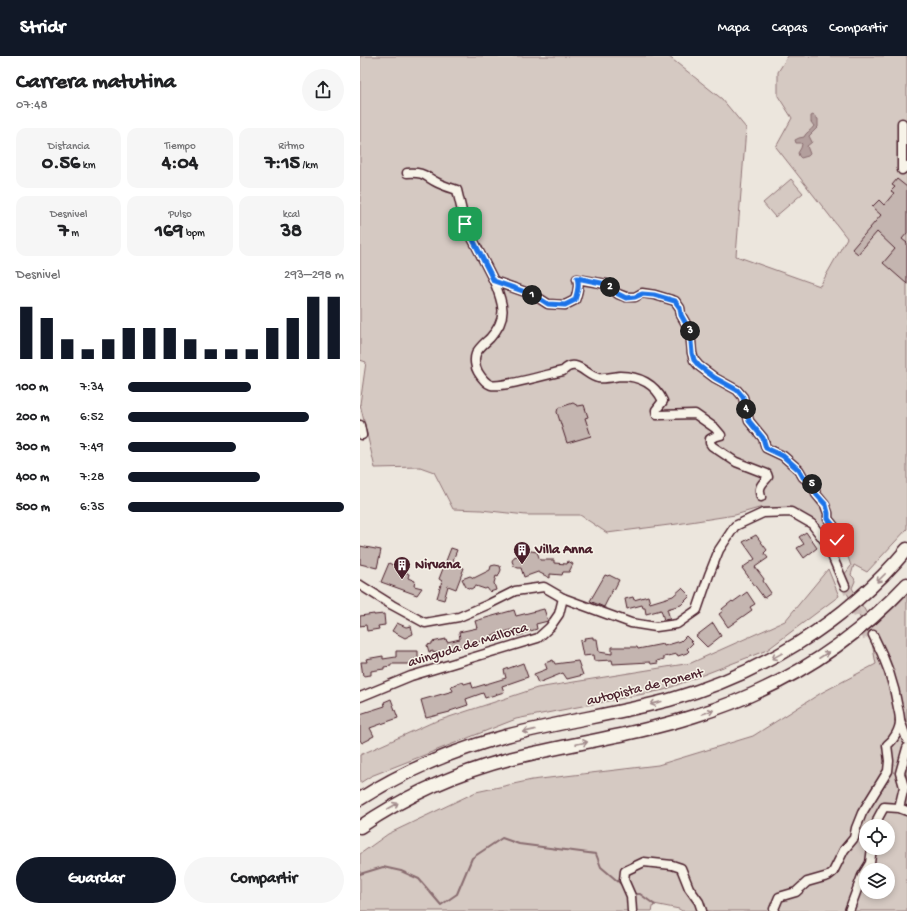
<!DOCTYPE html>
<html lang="es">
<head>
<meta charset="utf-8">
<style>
  :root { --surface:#fff; --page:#f6f6f6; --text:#202124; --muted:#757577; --accent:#111827 }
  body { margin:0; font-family:"Gochi Hand",sans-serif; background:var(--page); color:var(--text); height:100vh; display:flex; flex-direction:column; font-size:15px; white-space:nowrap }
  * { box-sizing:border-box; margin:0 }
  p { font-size:13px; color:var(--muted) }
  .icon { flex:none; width:22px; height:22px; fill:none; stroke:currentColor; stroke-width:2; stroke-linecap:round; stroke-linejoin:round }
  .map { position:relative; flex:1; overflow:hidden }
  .panel { display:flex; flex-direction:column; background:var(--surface); width:360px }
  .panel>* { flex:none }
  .fabs { position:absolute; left:499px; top:763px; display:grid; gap:8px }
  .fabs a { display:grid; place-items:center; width:36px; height:36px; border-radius:50%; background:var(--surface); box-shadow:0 2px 6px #0003; font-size:20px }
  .pin { position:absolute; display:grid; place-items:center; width:34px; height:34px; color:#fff; margin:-17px; border-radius:8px; box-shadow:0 2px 6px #0006 }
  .km { position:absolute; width:20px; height:20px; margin:-10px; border-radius:50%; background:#222; color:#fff; font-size:11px; line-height:20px; text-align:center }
  .round { display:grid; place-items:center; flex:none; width:42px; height:42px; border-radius:21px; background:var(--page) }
  .headline { display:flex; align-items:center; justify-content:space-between; height:68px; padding:0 16px }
  h1 { font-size:22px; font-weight:800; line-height:30px }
  .stats { display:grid; grid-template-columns:repeat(3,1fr); gap:6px; height:68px; padding:4px 16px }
  .stats div { display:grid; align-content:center; border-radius:10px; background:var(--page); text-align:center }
  .stats b { font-size:20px; font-weight:800 }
  .stats small { font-size:11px; font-weight:400 }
  .stats p { font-size:11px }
  .chart { height:112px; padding:8px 16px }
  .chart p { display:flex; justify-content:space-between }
  .chart svg { width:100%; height:72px; margin-top:4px; stroke:var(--accent); stroke-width:6 }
  .button { display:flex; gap:8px; margin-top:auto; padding:8px 16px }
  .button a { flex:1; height:46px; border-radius:24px; background:var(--accent); color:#fff; font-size:16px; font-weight:800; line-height:46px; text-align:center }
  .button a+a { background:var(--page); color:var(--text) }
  ul { padding:0 16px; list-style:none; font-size:13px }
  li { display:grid; grid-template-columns:64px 48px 1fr; align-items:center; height:30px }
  li i { height:10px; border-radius:5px; background:var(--accent) }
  header { display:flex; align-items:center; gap:24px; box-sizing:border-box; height:56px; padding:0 20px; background:var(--accent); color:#fff }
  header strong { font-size:19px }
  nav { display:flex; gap:22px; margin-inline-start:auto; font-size:14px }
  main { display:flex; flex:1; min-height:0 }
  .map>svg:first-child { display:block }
</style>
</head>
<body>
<header>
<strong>Stridr</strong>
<nav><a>Mapa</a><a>Capas</a><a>Compartir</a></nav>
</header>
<main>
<section class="panel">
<div class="headline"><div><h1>Carrera matutina</h1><p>07:48</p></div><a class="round"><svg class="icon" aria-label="share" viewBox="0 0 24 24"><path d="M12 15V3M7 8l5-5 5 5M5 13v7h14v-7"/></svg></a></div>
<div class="stats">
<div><p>Distancia</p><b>0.56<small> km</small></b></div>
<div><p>Tiempo</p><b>4:04</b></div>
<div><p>Ritmo</p><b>7:15<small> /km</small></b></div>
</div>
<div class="stats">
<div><p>Desnivel</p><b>7<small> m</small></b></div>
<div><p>Pulso</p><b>169<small> bpm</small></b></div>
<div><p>kcal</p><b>38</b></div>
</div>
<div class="chart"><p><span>Desnivel</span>293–298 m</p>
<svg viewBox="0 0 160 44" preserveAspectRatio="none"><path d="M5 44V12M15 44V19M25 44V32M35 44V38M45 44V32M55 44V25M65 44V25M75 44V25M85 44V32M95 44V38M105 44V38M115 44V38M125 44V25M135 44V19M145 44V6M155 44V6"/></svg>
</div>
<ul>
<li><b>100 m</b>7:34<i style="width:57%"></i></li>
<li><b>200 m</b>6:52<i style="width:84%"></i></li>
<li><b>300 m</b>7:49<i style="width:50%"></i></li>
<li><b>400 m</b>7:28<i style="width:61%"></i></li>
<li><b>500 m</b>6:35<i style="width:100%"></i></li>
</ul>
<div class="button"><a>Guardar</a><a>Compartir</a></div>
</section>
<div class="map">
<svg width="547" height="855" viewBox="0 0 547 855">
  <rect width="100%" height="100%" fill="#ece6dd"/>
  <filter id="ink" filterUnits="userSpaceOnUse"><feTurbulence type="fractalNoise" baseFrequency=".025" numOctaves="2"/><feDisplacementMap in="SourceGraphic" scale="8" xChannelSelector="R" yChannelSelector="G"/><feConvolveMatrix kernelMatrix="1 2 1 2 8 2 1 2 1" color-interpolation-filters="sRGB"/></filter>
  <g filter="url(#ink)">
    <!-- green -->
    <g fill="#d5c9c2" stroke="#907476" fill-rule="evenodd">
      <path d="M0,0H308L362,43L386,72L376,200L460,230L487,182L416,91L432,62L418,40V16L428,0H547V473L507,516L494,509L491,519L494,522L495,525L492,532L514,570L547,536V855H322L319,853L294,848L292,855H0V798L28,778L116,736L172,724L298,709L393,680L461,637L516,608L511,582L487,537L488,528L484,519L491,510L488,501L475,498L457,468L442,458L419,452H399L375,459L317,468L247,477L220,459H166L121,454L93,453L74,416L60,411L15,412L0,348L6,306L0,304ZM506,770H528V792H506ZM506,814H528V836H506Z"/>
      <path d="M431,123L443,137L415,161L403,147Z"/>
      <path d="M468,513L479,540L407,594L304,634L156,663L11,720L0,727V699L71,667L177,632L331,607L425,565Z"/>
    </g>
    <!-- water -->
    <path fill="#b39f9d" stroke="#896c6f" d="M453,59L458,63V71L449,80L452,86L447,90L450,98L448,100L441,102L439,100L438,97L441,92L442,88L441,87H436L435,84L439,82L444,81C446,76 451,75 454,70L451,66V60Z"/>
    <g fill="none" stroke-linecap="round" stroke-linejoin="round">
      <!-- stream -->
      <g stroke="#896c6f" stroke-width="2">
        <path d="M0,818L23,811L41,815L59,823L81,849L97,838L112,802L142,782L159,788L236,798L241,811L261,828"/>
        <path d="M272,838H280L295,849"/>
      </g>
    </g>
    <!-- building -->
    <g fill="#c4b5b0" stroke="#4a1f2b">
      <path d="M537,123L547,131V177L542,183L547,187V228L523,207L535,193L517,176L498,198L492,193L521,159L512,151L519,144L524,149L534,137L531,135L535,131L532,129Z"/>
      <path d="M213,347L218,350L224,349L228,361L225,362L231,380L207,387L197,356L198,352Z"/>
      <path d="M446,476L457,492L444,502L437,492L444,488L439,481Z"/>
      <path d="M396,479L407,494L404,497L408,502L395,511L404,523L403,525L411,537L404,542L382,512L395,503L383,486Z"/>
      <path d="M0,490L21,494L17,512L0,508Z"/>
      <path d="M91,492L97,494L93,504L95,505L94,508L104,512L96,533L88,530L84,544L77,542L82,525L79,523Z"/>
      <path d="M171,495L177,496L180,504H194V507L207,508L208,505L213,508L209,516H203L202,519L190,518V522L178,516L164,521L161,512H158L154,510L152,505L154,501Z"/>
      <path d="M29,507L49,518L48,522L55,525L54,530L62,532L57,539L21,526Z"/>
      <path d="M135,509L140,510L141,514L138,521L136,520L134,527L136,534L130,536L127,532L125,533L116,530L111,533L106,531L102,523L110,520L114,522L130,514L131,510Z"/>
      <path d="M245,519L248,520L249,519L259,524L254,534L253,533L244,551L230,545Z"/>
      <path d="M322,532L330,540L321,549L307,553L310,563L304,564L301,554L286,558L285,552H283L282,549L267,553L265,543L273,541L274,544L288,540L290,547L313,540Z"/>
      <path d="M387,536L395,548L390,551L392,554L368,571L359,558L363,555L362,553L372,545L373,546Z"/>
      <path d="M184,553L188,565L176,568L177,573L164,577V578L158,580L155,573L130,580L131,582L94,593L73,597V595L69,596L67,589L72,588V586L86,583L87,586L100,583L99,576L117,572L115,565L154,554L156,560Z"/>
      <path d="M14,558V559L24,558L25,569L18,570L19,573L7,575L6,569L0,570V560Z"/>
      <path d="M37,567L46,571L51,570L53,578L45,582L32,575Z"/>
      <path d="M353,567L361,580L347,591L336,580Z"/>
      <path d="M326,580L333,587L327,593L329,595L327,597L318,600L317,598L304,601V603L297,605L298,607L291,608L290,606L253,608L252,604L234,605L233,599L223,600L220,585L225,584L224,582L233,581V583H237L239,596L252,598V591H277L278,593L303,588L304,590L321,585Z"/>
      <path d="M36,595H58V608H31V610L24,611V613L11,615V619L3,620L1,606H7L6,603L23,600V603L36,601Z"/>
      <path d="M193,604L195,608L218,605L223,619L207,623L203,617L178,627L174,618L187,613L185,607Z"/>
      <path d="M163,607L168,621L142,630L144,636L125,642L123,637L106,643L108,649L90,655V656L66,662L61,644L93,635L91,630L103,626L104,628L111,626L113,632L146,622L144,614Z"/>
      <path d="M31,643L38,662L10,672L14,680L10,682V683L2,687L0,684V658L25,650L24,646Z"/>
    </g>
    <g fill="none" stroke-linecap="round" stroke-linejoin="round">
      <!-- minor-tunnel -->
      <path stroke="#ccbeb9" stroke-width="8" stroke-dasharray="8 4" stroke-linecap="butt" d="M485,530L507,582"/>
      <defs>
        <g id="minor">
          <path d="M542,67V114L547,110"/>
          <path d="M47,117C66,116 64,120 78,127C84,130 91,132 97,134L105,168L134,225L174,239L188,248L205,249L215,244C217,238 220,229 217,223L246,228L258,238L266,241H275L282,237L295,239L315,245L320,252L321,259L330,275L332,297L334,304L339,310L355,322L377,334L383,341L389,365L403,382L406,392L423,400L439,414L443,421L454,430L456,438L465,449L468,457V463C474,470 479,475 477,484"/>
          <path d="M134,225C143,247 149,262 130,282C126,286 118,292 116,298C114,303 115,311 118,316C121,321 125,327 131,329C141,332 189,318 203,315C216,301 225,319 238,322C245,323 253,321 260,320C279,320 295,328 303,345L296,354L297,359L335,358L355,372L361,379L354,381L350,383V387L352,390L376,406L407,418L408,421C401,429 398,431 401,441"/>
          <path d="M0,369L2,379"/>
          <path d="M0,529L32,549L65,567L99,561L127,549L155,535L184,531L203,542L271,567L296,571L317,568L337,554L349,519L359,494L375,470L403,457L431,456L452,468L467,488L485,530"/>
          <path d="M0,641L51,620L178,582L190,571L199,558L203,542"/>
          <path d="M540,664L547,684"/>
          <path d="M547,692L540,717L544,731L539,752L547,755"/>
          <path d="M516,770L518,762L524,751L539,752"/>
          <path d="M272,855L271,840L264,824L265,815L284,806L312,809L321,812L329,832L339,846L342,855"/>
          <path d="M415,855L414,853L419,841L436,836L447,826L468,820L473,816L484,794L494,782L496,772L502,757L528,715L529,705L527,689C534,684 540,673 540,665C540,661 539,656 538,652C534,626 525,602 513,579"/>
          <path d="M489,855L502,820L510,807L512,792"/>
        </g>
        <g id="highway">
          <path d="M0,743C45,714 95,694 146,680C200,666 255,658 309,644C401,618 485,567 547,493"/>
          <path d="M0,771C47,739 98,716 153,702C213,687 275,679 334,660C416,635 489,590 547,528"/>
        </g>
      </defs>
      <!-- minor casing -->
      <use href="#minor" stroke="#4a1f2b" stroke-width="11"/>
      <!-- highway casing -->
      <use href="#highway" stroke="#4a1f2b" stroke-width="15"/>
      <!-- minor -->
      <use href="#minor" stroke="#f7f3e8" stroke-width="8"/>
      <!-- highway -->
      <use href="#highway" stroke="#f7f3e8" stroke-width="12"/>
    </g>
    <!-- one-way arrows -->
    <defs><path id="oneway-shaft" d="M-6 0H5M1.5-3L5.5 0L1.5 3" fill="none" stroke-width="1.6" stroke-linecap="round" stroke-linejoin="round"/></defs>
    <g stroke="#a0898a">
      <use href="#oneway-shaft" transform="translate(521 522) rotate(135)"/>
      <use href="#oneway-shaft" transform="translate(464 599) rotate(-33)"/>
      <use href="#oneway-shaft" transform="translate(417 600) rotate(151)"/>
      <use href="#oneway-shaft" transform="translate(296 647) rotate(165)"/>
      <use href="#oneway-shaft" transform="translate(348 656) rotate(-19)"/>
      <use href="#oneway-shaft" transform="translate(169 675) rotate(167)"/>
      <use href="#oneway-shaft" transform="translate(222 687) rotate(-12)"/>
      <use href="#oneway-shaft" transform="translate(33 750) rotate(-30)"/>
    </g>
  </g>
  <g fill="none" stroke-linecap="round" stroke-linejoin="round" filter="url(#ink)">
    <defs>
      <path id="route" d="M105,168L134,225L174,239L188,248L205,249L215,244C217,237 220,229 217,222L246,228L258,238L266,242L275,241L282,238L294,239L315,245L320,252L321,259L330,275L332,297L334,304L339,310L355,322L377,334L383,341L389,365L403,382L406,392L423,400L439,414L443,421L454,430L456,438L466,449L468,457V463C474,470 479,475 477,484"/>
    </defs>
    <!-- route casing -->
    <use href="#route" stroke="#fff" stroke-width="8"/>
    <!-- route -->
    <use href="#route" stroke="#1a73e8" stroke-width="5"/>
  </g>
  <!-- icons -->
  <defs>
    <symbol id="building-pin" viewBox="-11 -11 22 30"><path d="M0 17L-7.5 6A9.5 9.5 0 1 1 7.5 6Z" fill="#4a1f2b" stroke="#f7f3e8"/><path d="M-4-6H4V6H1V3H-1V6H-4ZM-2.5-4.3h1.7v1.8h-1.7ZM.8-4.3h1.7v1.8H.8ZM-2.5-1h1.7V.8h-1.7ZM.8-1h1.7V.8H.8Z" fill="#fff"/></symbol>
  </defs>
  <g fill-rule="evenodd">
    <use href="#building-pin" x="152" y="484" width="20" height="27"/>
    <use href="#building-pin" x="32" y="499" width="20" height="27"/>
  </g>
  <g text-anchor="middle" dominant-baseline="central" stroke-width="3" stroke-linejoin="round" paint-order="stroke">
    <!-- poi labels -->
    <g font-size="14" font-weight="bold" fill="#4a1f2b" stroke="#f7f3e8" text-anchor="start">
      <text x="175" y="494">Villa Anna</text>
      <text x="55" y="509">Nirvana</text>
    </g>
    <!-- street labels -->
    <g font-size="14" fill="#4a1f2b" stroke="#f7f3e8">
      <text transform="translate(108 590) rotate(-17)">avinguda de Mallorca</text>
      <text transform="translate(285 632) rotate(-14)">autopista de Ponent</text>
    </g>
  </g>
</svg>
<div class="fabs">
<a><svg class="icon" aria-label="locate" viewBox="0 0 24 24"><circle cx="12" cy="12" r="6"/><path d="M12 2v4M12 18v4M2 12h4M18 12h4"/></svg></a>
<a><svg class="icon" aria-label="layers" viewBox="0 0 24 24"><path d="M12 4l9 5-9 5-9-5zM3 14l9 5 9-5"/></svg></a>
</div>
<div class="pin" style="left:105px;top:168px;background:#1e9e55"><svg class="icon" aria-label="arrive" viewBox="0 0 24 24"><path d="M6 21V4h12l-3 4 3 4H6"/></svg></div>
<div class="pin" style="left:477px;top:484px;background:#d93025"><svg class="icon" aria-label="check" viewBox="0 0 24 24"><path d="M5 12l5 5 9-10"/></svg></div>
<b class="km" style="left:172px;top:239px">1</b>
<b class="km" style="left:250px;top:231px">2</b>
<b class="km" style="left:330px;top:275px">3</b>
<b class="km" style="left:386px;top:353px">4</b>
<b class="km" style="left:452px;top:428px">5</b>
</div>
</main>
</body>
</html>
